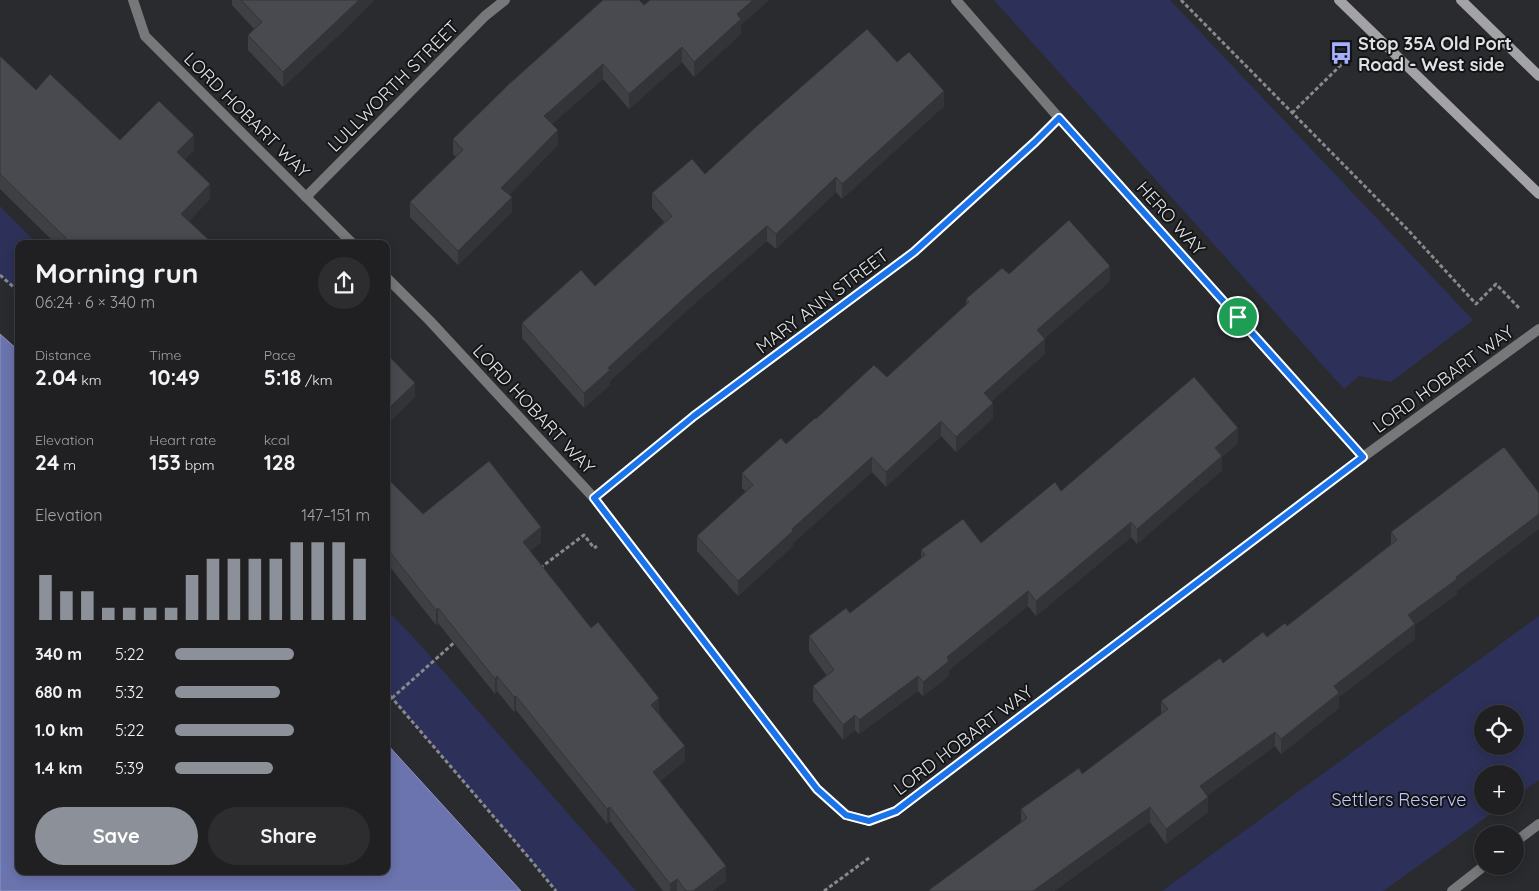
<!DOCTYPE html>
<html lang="en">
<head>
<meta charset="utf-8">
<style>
  :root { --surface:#202023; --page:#2d2d30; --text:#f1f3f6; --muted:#a2a3a6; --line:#3d3e41; --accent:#8c9099 }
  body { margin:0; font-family:Quicksand,sans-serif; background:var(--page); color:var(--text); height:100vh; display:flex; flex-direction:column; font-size:19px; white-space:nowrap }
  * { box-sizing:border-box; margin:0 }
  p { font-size:16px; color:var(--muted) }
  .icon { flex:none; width:28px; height:28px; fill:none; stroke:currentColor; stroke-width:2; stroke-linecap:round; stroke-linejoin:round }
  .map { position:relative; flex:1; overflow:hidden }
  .drawer { position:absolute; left:15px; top:240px; width:375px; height:635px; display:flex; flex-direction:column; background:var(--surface); border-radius:10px; box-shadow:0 2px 12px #0003,0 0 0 1px var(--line) }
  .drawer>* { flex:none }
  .tools { position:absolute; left:1474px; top:705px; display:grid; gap:10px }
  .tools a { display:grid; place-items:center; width:50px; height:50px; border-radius:50%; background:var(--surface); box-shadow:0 2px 12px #0003,0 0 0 1px var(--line); font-size:25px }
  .pin { position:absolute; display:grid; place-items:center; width:42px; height:42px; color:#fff; margin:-21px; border:2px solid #fff; border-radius:50%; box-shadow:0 1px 5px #0007 }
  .round { display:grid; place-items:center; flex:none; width:52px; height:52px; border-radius:26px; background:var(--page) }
  .overview { display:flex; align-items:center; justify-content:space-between; height:85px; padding:0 20px }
  h1 { font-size:28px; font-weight:700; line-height:38px }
  .figures { display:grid; grid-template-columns:repeat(3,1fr); gap:8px; height:85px; padding:5px 20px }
  .figures div { display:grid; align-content:center }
  .figures b { font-size:21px; font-weight:700 }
  .figures small { font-size:14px; font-weight:400 }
  .figures p { font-size:14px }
  .chart { height:140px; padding:10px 20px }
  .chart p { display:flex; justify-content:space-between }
  .chart svg { width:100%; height:90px; margin-top:5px; stroke:var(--accent); stroke-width:6 }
  .primary-button { display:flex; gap:10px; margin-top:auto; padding:10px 20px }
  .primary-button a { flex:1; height:58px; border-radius:30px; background:var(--accent); color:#fff; font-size:20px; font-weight:700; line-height:58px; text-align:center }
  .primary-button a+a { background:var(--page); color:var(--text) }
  ul { padding:0 20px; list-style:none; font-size:16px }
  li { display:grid; grid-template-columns:80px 60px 1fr; align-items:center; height:38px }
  li i { height:12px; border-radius:6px; background:var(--accent) }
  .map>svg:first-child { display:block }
</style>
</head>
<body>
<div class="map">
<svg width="1539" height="891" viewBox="0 0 1539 891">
  <rect width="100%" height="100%" fill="#2a2b2f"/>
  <!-- green -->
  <g fill="#2d3159" fill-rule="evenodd">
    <path d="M994,0H1170L1473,320L1391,382L1359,376L1344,389Z"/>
    <path d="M0,206L37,244H19V292L0,275Z"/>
    <path d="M386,609L415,639L636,891H556L530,859L386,691Z"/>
    <path d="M1539,616V780L1515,797V774H1482V806H1502L1383,891H1162ZM1482,714H1515V746H1482Z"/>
  </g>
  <!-- water -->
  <path fill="#6c74af" stroke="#8f95bf" d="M0,334L19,351V871H386V743L521,891H0Z"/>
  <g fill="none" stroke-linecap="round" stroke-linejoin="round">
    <!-- path -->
    <g stroke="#88898c" stroke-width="3" stroke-dasharray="4 2.5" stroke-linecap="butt">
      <path d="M1181,0L1408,230L1476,304L1496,284L1520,309"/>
      <path d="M1292,113L1344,62"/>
      <path d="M0,275L19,292"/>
      <path d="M540,568L584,535L594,548L597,546"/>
      <path d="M386,691L530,859L556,891"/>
      <path d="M392,698L456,641"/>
      <path d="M824,891L869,858"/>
    </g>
    <!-- street -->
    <g stroke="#77787a" stroke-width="10">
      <path d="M133,0L145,36L353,244"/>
      <path d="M956,0L1059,118L1363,457"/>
      <path d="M306,197L485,16L505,0"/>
      <path d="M386,277L430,321L594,498L817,789L846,815L869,821L896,811L1363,457L1539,329"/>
      <path d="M594,498L694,416L914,252L1035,142L1059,118"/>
      <path d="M1515,842L1539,824"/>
      <path d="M1452,891L1484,866"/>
    </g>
    <!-- secondary -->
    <g stroke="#a3a3a7" stroke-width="10">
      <path d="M1339,0L1539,194"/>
      <path d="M1461,0L1539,76"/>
    </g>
  </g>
  <!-- wall -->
  <g fill="#3f4044">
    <path d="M232,0H374L340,34L283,87L248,50V35L254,29L232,5Z"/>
    <path d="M650,0H769L741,25V34L694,77L682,62L629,109L603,79L552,124L558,145L509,195L512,212L458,265L410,217V202L456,157L453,154V139L644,5Z"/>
    <path d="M0,56L36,90L120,140L194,150L184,159L210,199L189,221L210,244H56L0,189Z"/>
    <path d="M897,62L944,106L842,199L836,192L776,249L767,241L694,304L610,381V385L584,408L522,338V323L595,286L664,222L652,208V193L705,174Z"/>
    <path d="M1009,274L1110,281L1045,338V354L991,401L993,418L956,452L941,436L886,487L872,472L793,543V546L738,596L697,551V536L746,492L742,488V473L786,444L816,419L887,377L966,305V299Z"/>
    <path d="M1238,443L1222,457V470L1137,544L1131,537L1036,616L1028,606L949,670V676L923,696L918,691L859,734L855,730L843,740L813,701V686L827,676L809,651V636L850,613L921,558V550L981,543L1061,491Z"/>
    <path d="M386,477L423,514L541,542L530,551L659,713L685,761L660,781L726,881L712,891H663L610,821L607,824L516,710L514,712L497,691L495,694L438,623L436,625L386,562Z"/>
    <path d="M1391,532L1457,591V594L1415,625V639L1339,697V708L1281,754L1275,746L1207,796L1208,812L1166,844L1150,822L1054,891H929V890L1021,823V809L1082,774L1161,714V701L1223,663L1287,626L1391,544Z"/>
  </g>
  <!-- shaded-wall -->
  <g fill="#333437">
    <path d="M359,0H374L340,34L283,87V72Z"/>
    <path d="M753,0H769L741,25V34L694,77V62L737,14Z"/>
    <path d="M682,47V62L629,109V94Z"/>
    <path d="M603,64V79L544,131V116Z"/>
    <path d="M944,91V106L842,199V184Z"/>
    <path d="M558,130V145L501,203V188Z"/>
    <path d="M194,135V150L177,167V152Z"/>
    <path d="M836,177V192L776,249V234Z"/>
    <path d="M210,184V199L181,229V214Z"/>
    <path d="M512,197V212L458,265V251Z"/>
    <path d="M767,226V241L694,304L610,381V385L584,408V393L608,368L694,289Z"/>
    <path d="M1110,266V281L1037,345V330Z"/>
    <path d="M1045,339V354L984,408V393Z"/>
    <path d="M415,383V397L386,426V411Z"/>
    <path d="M993,403V418L956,452V437Z"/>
    <path d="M941,421V436L886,487V472Z"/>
    <path d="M1238,428V443L1222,457V470L1137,544V529L1215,448Z"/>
    <path d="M872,457V472L793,543V546L738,596V581L792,529Z"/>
    <path d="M1539,514V529L1457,591V594L1415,625V639L1339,697V708L1281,754V739L1334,686L1408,615L1456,577Z"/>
    <path d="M1131,522V537L1036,616V601Z"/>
    <path d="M541,527V542L523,557V542Z"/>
    <path d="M1028,591V606L949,670V676L923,696V682L947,657Z"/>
    <path d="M438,608V623L436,625V610Z"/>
    <path d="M497,676V691L495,694V679Z"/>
    <path d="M918,676V691L859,734V720Z"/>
    <path d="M516,696V710L514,712V697Z"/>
    <path d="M659,698V713L651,719V705Z"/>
    <path d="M855,715V730L843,740V725Z"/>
    <path d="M1275,732V746L1200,801V786Z"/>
    <path d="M685,746V761L653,787V772Z"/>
    <path d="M1208,797V812L1166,844V829Z"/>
    <path d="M610,807V821L607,824V809Z"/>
    <path d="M1150,807V822L1054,891H1033Z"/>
    <path d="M726,866V881L712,891H693Z"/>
    <path d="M677,879V891H670V884Z"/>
  </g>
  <!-- building -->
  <g fill="#494a4f" stroke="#333437">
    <path d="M241,0H359L283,72L248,35L262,22Z"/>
    <path d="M603,0H639L644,5L650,0H753L737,14L741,19L694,62L682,47L629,94L603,64L544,116L558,130L501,188L512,197L458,251L410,202L463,150L453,139L509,84Z"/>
    <path d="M867,29L897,62L909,52L944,91L842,184L836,177L776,234L767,226L694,289L608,368L610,370L584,393L522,323L581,270L595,286L672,216L652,193L692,159L705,174L758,125Z"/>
    <path d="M0,56L36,90L50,74L120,140L159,101L194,135L177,152L210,184L181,214L210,241L207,244H72L0,174Z"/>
    <path d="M1069,220L1110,266L1037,330L1045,339L984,393L993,403L956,437L941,421L886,472L872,457L792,529L793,531L738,581L697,536L753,485L742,473L781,438L786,444L815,418L816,419L874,365L887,377L969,302L966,299L1002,268L1009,274Z"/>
    <path d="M386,353L415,383L386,411Z"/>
    <path d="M1194,377L1238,428L1215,448L1222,456L1137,529L1131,522L1036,601L1028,591L947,657L949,661L923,682L918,676L859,720L855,715L843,725L813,686L834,670L809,636L846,608L850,613L925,555L921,550L963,519L981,543L1055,482L1061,491Z"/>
    <path d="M1504,447L1539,493V514L1456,577L1457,579L1408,615L1415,624L1334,686L1339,693L1281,739L1275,732L1200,786L1208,797L1166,829L1150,807L1033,891H930L929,890L1027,818L1021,809L1079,768L1082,774L1168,709L1161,701L1220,658L1223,663L1263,632L1267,637L1285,623L1287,626L1397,540L1391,532Z"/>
    <path d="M489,461L541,527L523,542L591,628L598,622L659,698L651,705L685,746L653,772L726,866L693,891H686L677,879L670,884L610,807L607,809L516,696L514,697L497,676L495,679L438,608L436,610L386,547V477L423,514Z"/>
  </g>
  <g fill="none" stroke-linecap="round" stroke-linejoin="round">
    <defs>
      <path id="route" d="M1059,118L1363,457L896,811L869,821L846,815L817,789L594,498L694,416L914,252L1035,142Z"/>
    </defs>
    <!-- route casing -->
    <use href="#route" stroke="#fff" stroke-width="10"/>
    <!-- route -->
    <use href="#route" stroke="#1a73e8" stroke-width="6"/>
  </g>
  <!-- icons -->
  <defs>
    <symbol id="bus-bare" viewBox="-9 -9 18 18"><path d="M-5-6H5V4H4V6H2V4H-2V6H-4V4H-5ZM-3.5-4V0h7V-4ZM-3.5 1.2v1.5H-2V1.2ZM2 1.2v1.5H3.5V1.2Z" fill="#a6b1fc" stroke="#131415" stroke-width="2.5" paint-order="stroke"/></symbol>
  </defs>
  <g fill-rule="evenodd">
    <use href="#bus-bare" x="1325" y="37" width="32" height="32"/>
  </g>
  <g text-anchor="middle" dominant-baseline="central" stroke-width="4" stroke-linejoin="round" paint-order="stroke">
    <!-- poi labels -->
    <g font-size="18" font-weight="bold" fill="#e1e2e4" stroke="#131415" text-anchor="start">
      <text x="1358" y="43">Stop 35A Old Port<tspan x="1358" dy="21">Road - West side</tspan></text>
    </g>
    <!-- street labels -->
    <g font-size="18" fill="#e1e2e4" stroke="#131415">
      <text transform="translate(393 86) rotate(-45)">LULLWORTH STREET</text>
      <text transform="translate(247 115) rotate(45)">LORD HOBART WAY</text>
      <text transform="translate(1171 218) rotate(48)">HERO WAY</text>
      <text transform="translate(822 301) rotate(-37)">MARY ANN STREET</text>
      <text transform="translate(1443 379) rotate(-36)">LORD HOBART WAY</text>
      <text transform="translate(534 409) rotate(47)">LORD HOBART WAY</text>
      <text transform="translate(963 740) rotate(-37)">LORD HOBART WAY</text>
    </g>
    <!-- park labels -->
    <g font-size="18" fill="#bec7fa" stroke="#131415">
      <text x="1399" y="799">Settlers Reserve</text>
    </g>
  </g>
</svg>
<div class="tools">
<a><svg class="icon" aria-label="locate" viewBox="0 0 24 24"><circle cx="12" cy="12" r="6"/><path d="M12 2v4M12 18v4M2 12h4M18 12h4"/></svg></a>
<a>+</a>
<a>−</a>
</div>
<div class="pin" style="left:1238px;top:317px;background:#1e9e55"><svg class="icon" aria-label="arrive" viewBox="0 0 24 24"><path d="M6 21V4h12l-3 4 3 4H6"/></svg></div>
<section class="drawer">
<div class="overview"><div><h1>Morning run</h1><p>06:24 · 6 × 340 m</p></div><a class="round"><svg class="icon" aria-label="share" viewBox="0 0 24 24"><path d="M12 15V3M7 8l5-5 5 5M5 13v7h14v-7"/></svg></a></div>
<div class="figures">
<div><p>Distance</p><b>2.04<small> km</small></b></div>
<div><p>Time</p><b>10:49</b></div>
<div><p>Pace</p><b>5:18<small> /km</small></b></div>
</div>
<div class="figures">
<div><p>Elevation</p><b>24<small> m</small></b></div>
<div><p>Heart rate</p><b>153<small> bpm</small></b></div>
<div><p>kcal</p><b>128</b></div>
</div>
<div class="chart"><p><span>Elevation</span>147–151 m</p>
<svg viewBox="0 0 160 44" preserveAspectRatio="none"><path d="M5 44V22M15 44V30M25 44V30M35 44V38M45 44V38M55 44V38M65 44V38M75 44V22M85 44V14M95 44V14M105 44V14M115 44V14M125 44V6M135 44V6M145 44V6M155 44V14"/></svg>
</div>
<ul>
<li><b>340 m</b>5:22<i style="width:61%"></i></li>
<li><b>680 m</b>5:32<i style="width:54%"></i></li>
<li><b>1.0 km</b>5:22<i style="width:61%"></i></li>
<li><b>1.4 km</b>5:39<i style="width:50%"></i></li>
</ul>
<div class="primary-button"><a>Save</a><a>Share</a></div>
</section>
</div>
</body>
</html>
